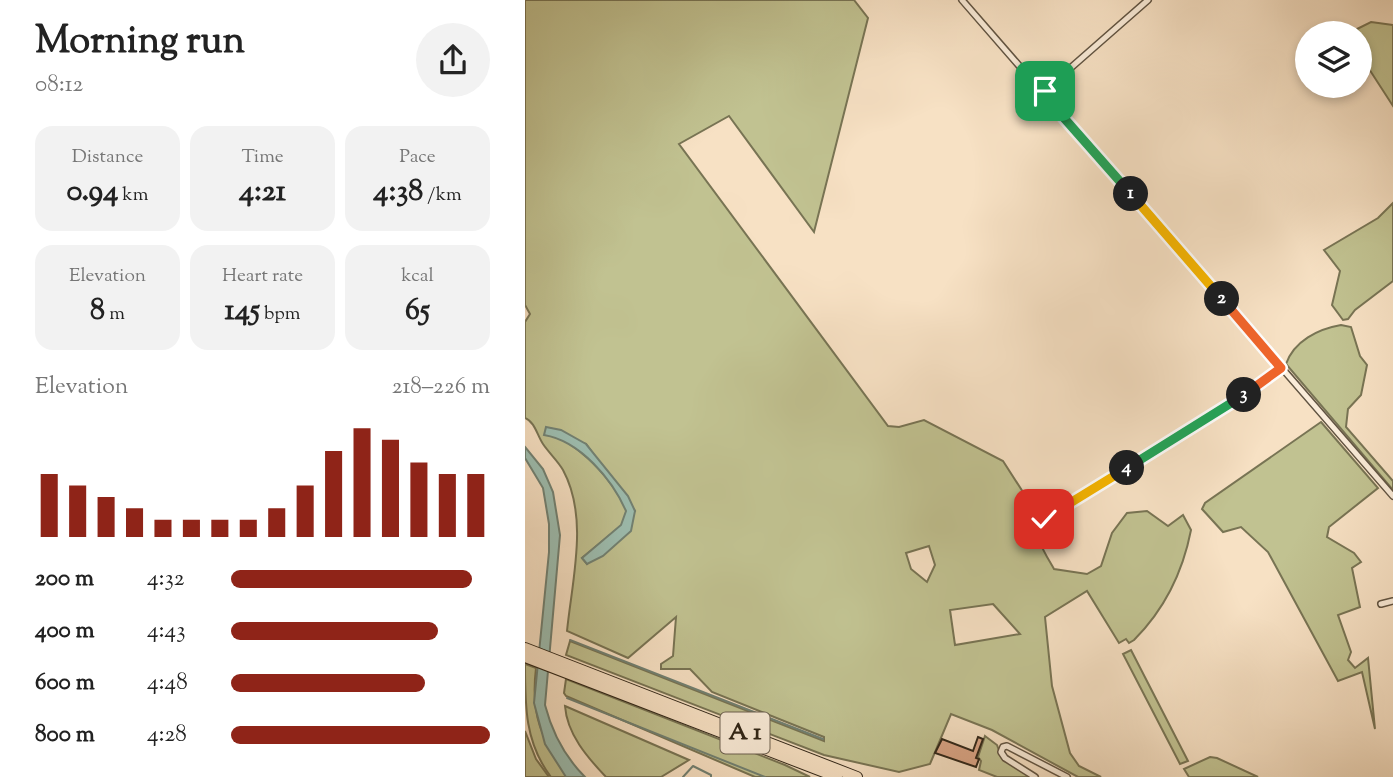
<!DOCTYPE html>
<html lang="en">
<head>
<meta charset="utf-8">
<style>
  :root { --surface:#fff; --page:#f2f2f2; --text:#222; --muted:#767676; --accent:#8f2418 }
  body { margin:0; font-family:"Sorts Mill Goudy",serif; background:var(--page); color:var(--text); height:100vh; display:flex; flex-direction:column; font-size:26px; white-space:nowrap }
  * { box-sizing:border-box; margin:0 }
  p { font-size:23px; color:var(--muted) }
  .icon { flex:none; width:38px; height:38px; fill:none; stroke:currentColor; stroke-width:2; stroke-linecap:round; stroke-linejoin:round }
  .map { position:relative; flex:1; overflow:hidden }
  .details { display:flex; flex-direction:column; background:var(--surface); width:525px }
  .details>* { flex:none }
  .buttons { position:absolute; left:770px; top:21px; display:grid; gap:14px }
  .buttons a { display:grid; place-items:center; width:77px; height:77px; border-radius:50%; background:var(--surface); box-shadow:0 4px 10px #0003; font-size:35px }
  .pin { position:absolute; display:grid; place-items:center; width:60px; height:60px; color:#fff; margin:-30px; border-radius:14px; box-shadow:0 4px 10px #0006 }
  .km { position:absolute; width:35px; height:35px; margin:-18px; border-radius:50%; background:#222; color:#fff; font-size:19px; line-height:35px; text-align:center }
  .round { display:grid; place-items:center; flex:none; width:74px; height:74px; border-radius:37px; background:var(--page) }
  .head { display:flex; align-items:center; justify-content:space-between; height:119px; padding:0 35px }
  h1 { font-size:38px; font-weight:800; line-height:52px }
  .metrics { display:grid; grid-template-columns:repeat(3,1fr); gap:10px; height:119px; padding:7px 35px }
  .metrics div { display:grid; align-content:center; border-radius:18px; background:var(--page); text-align:center }
  .metrics b { font-size:30px; font-weight:800 }
  .metrics small { font-size:19px; font-weight:400 }
  .metrics p { font-size:19px }
  .chart { height:196px; padding:14px 35px }
  .chart p { display:flex; justify-content:space-between }
  .chart svg { width:100%; height:126px; margin-top:7px; stroke:var(--accent); stroke-width:6 }
  ul { padding:0 35px; list-style:none; font-size:23px }
  li { display:grid; grid-template-columns:112px 84px 1fr; align-items:center; height:52px }
  li i { height:18px; border-radius:9px; background:var(--accent) }
  main { display:flex; flex:1; min-height:0 }
  .map>svg:first-child { display:block }
</style>
</head>
<body>
<main>
<section class="details">
<div class="head"><div><h1>Morning run</h1><p>08:12</p></div><a class="round"><svg class="icon" aria-label="share" viewBox="0 0 24 24"><path d="M12 15V3M7 8l5-5 5 5M5 13v7h14v-7"/></svg></a></div>
<div class="metrics">
<div><p>Distance</p><b>0.94<small> km</small></b></div>
<div><p>Time</p><b>4:21</b></div>
<div><p>Pace</p><b>4:38<small> /km</small></b></div>
</div>
<div class="metrics">
<div><p>Elevation</p><b>8<small> m</small></b></div>
<div><p>Heart rate</p><b>145<small> bpm</small></b></div>
<div><p>kcal</p><b>65</b></div>
</div>
<div class="chart"><p><span>Elevation</span>218–226 m</p>
<svg viewBox="0 0 160 44" preserveAspectRatio="none"><path d="M5 44V22M15 44V26M25 44V30M35 44V34M45 44V38M55 44V38M65 44V38M75 44V38M85 44V34M95 44V26M105 44V14M115 44V6M125 44V10M135 44V18M145 44V22M155 44V22"/></svg>
</div>
<ul>
<li><b>200 m</b>4:32<i style="width:93%"></i></li>
<li><b>400 m</b>4:43<i style="width:80%"></i></li>
<li><b>600 m</b>4:48<i style="width:75%"></i></li>
<li><b>800 m</b>4:28<i style="width:100%"></i></li>
</ul>
</section>
<div class="map">
<svg width="868" height="777" viewBox="0 0 868 777">
  <rect width="100%" height="100%" fill="#f7e1c4"/>
  <filter id="stains"><feTurbulence type="fractalNoise" baseFrequency=".00286" numOctaves="4"/><feColorMatrix values="0 0 0 0 .2 0 0 0 0 .09 0 0 0 0 .02 0 0 0 .5 -.17"/></filter>
  <radialGradient id="worn" r=".72"><stop offset=".6" stop-color="#630" stop-opacity="0"/><stop offset="1" stop-color="#630" stop-opacity=".3"/></radialGradient>
  <!-- green -->
  <g fill="#c1c291" stroke="#787454" stroke-width="2" fill-rule="evenodd">
    <path d="M0,0H329L343,18L289,232L204,116L154,144L363,426L374,427L399,420L478,461L514,517C508,537 520,553 529,569L562,574L576,566L587,533L602,513L622,511L643,526L658,515L666,530C658,571 639,610 609,640L604,643L601,639L594,643L562,591L520,617L527,686L545,753L554,766L576,777H553L467,730L426,714L405,764L374,772L299,755L41,655L45,641L299,741V737L187,692L165,669H136V664L148,656L151,617L103,658L42,631C47,580 64,518 38,470C33,461 24,453 18,444C12,435 10,422 0,418V322L5,314L0,305ZM33,437L61,444L110,511L62,564L57,558L97,525L102,511C88,481 62,452 33,437ZM404,546L410,565L402,582L386,569L381,553ZM468,604L495,634L430,645L425,610Z"/>
    <path d="M846,22L868,25V106L835,55V33H824Z"/>
    <path d="M868,203V281L830,310L823,319L818,320L807,305L815,271L799,250L853,218Z"/>
    <path d="M816,325L826,327L835,356L842,365L836,395L823,409L821,427L868,481V490L761,364C769,341 793,329 816,325Z"/>
    <path d="M796,422L853,488L804,527L802,537L829,553L836,562L827,568L835,607L813,615L826,652L823,660L830,668L843,658L850,729L837,672L813,681L743,552L716,527L698,532L677,509L680,503Z"/>
    <path d="M606,650L663,761L655,764L598,654Z"/>
    <path d="M0,664L11,668C5,717 17,737 42,777H26C0,743 0,706 0,664Z"/>
    <path d="M41,679L260,765L285,777H230L41,696L39,693Z"/>
    <path d="M40,706L164,760L136,777H81C62,757 42,734 40,706Z"/>
    <path d="M0,731L11,759L24,777H0Z"/>
    <path d="M460,736L472,745L476,756L506,777H472L454,770L456,761L453,757Z"/>
    <path d="M685,757L692,758L733,777H664L659,769Z"/>
  </g>
  <!-- water -->
  <g fill="#9dbeb1" stroke="#718173" stroke-width="2">
    <path d="M21,427L36,430L61,444L103,496L110,511L106,531L78,556L62,564L57,558L96,525L101,511C87,479 55,441 19,435Z"/>
    <path d="M0,447L18,469L28,492L35,535L20,705C27,732 40,757 60,777H41L20,744L9,703L24,552V524L18,488L0,458Z"/>
  </g>
  <g fill="none" stroke-linecap="round" stroke-linejoin="round">
    <!-- stream -->
    <g stroke="#718173" stroke-width="2">
      <path d="M45,640L298,739"/>
      <path d="M42,698L240,777"/>
      <path d="M158,777L168,766L186,775V777"/>
    </g>
  </g>
  <!-- building -->
  <path fill="#dca687" stroke="#2f2517" stroke-width="2" d="M453,737L458,739L451,758L454,759L451,767L410,753L417,739L448,751Z"/>
  <g fill="none" stroke-linecap="round" stroke-linejoin="round">
    <defs>
      <g id="minor">
        <path d="M437,0L868,496"/>
        <path d="M517,93L623,0"/>
        <path d="M516,518L545,503L709,402L756,368"/>
        <path d="M856,604L868,601"/>
        <path d="M510,777L480,758L476,752L478,747L482,746L542,777"/>
      </g>
      <g id="motorway">
        <path d="M0,648L332,777"/>
        <path d="M0,657L312,777"/>
      </g>
    </defs>
    <!-- minor casing -->
    <use href="#minor" stroke="#615442" stroke-width="8"/>
    <!-- motorway casing -->
    <use href="#motorway" stroke="#2f2517" stroke-width="12"/>
    <!-- minor -->
    <use href="#minor" stroke="#faecd9" stroke-width="5"/>
    <!-- motorway -->
    <use href="#motorway" stroke="#f7e1c4" stroke-width="10"/>
  </g>
  <g fill="none" stroke-linecap="round" stroke-linejoin="round">
    <defs>
      <path id="split-1" d="M520,91L517,93L606,194"/>
      <path id="split-2" d="M606,194L697,299"/>
      <path id="split-3" d="M697,299L756,368L719,395"/>
      <path id="split-4" d="M602,468L719,395"/>
      <path id="split-5" d="M519,519L602,468"/>
    </defs>
    <!-- split-1 casing -->
    <use href="#split-1" stroke="#fff" stroke-width="14"/>
    <!-- split-2 casing -->
    <use href="#split-2" stroke="#fff" stroke-width="14"/>
    <!-- split-3 casing -->
    <use href="#split-3" stroke="#fff" stroke-width="14"/>
    <!-- split-4 casing -->
    <use href="#split-4" stroke="#fff" stroke-width="14"/>
    <!-- split-5 casing -->
    <use href="#split-5" stroke="#fff" stroke-width="14"/>
    <!-- split-1 -->
    <use href="#split-1" stroke="#22a559" stroke-width="9"/>
    <!-- split-2 -->
    <use href="#split-2" stroke="#f5b400" stroke-width="9"/>
    <!-- split-3 -->
    <use href="#split-3" stroke="#f0652b" stroke-width="9"/>
    <!-- split-4 -->
    <use href="#split-4" stroke="#22a559" stroke-width="9"/>
    <!-- split-5 -->
    <use href="#split-5" stroke="#f5b400" stroke-width="9"/>
  </g>
  <g text-anchor="middle" dominant-baseline="central" stroke-width="5" stroke-linejoin="round" paint-order="stroke">
    <!-- shield labels -->
    <rect fill="#faecd9" stroke="#6c6151" stroke-width="2" x="195.5" y="712.5" width="49" height="41" rx="5"/>
    <g font-size="24" font-weight="bold" fill="#2f2517">
      <text x="220" y="733">A 1</text>
    </g>
  </g>
  <rect width="100%" height="100%" filter="url(#stains)"/>
  <rect width="100%" height="100%" fill="url(#worn)"/>
</svg>
<div class="buttons">
<a><svg class="icon" aria-label="layers" viewBox="0 0 24 24"><path d="M12 4l9 5-9 5-9-5zM3 14l9 5 9-5"/></svg></a>
</div>
<div class="pin" style="left:520px;top:91px;background:#1e9e55"><svg class="icon" aria-label="arrive" viewBox="0 0 24 24"><path d="M6 21V4h12l-3 4 3 4H6"/></svg></div>
<div class="pin" style="left:519px;top:519px;background:#d93025"><svg class="icon" aria-label="check" viewBox="0 0 24 24"><path d="M5 12l5 5 9-10"/></svg></div>
<b class="km" style="left:606px;top:194px">1</b>
<b class="km" style="left:697px;top:299px">2</b>
<b class="km" style="left:719px;top:395px">3</b>
<b class="km" style="left:602px;top:468px">4</b>
</div>
</main>
</body>
</html>
